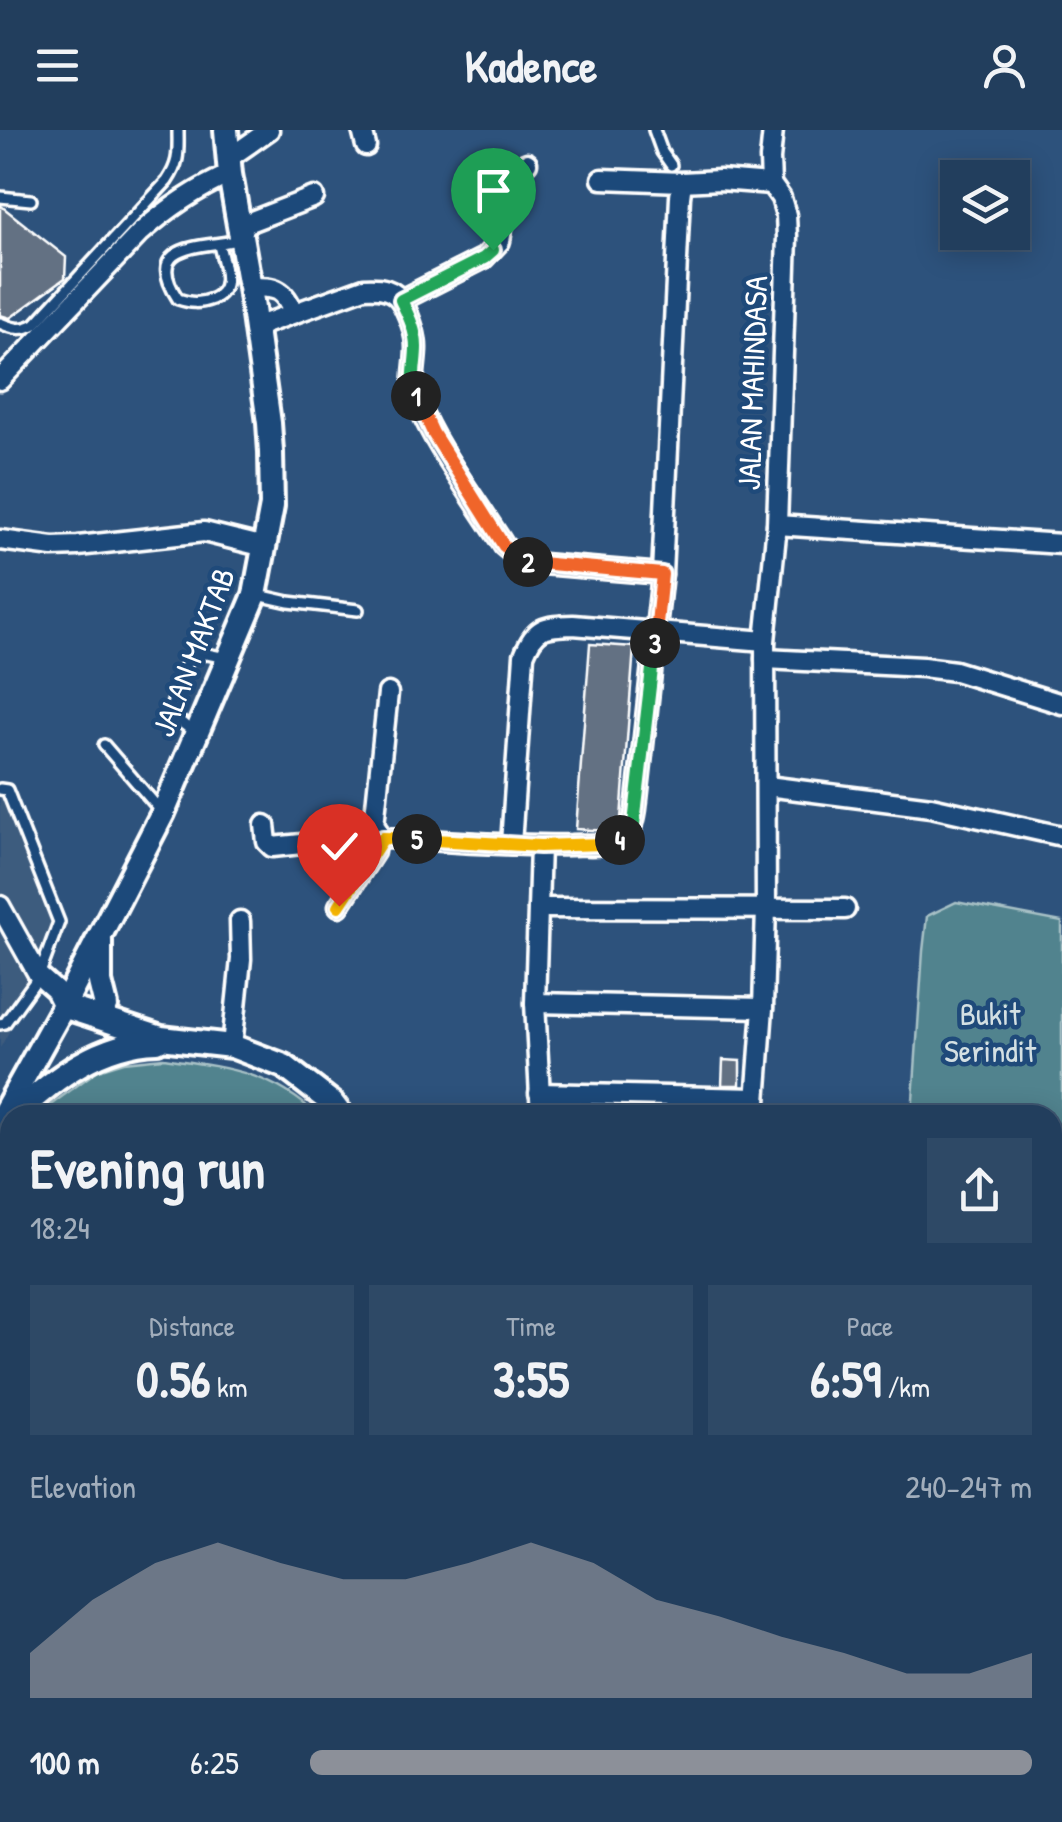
<!DOCTYPE html>
<html lang="en">
<head>
<meta charset="utf-8">
<style>
  :root { --surface:#223e5d; --page:#2e4966; --text:#f1f3f6; --muted:#a2aebc; --line:#3f5772; --accent:#8c9099 }
  body { margin:0; font-family:"Patrick Hand",sans-serif; background:var(--page); color:var(--text); height:100vh; display:flex; flex-direction:column; font-size:38px; white-space:nowrap }
  * { box-sizing:border-box; margin:0 }
  p { font-size:32px; color:var(--muted) }
  .icon { flex:none; width:55px; height:55px; fill:none; stroke:currentColor; stroke-width:2; stroke-linecap:round; stroke-linejoin:round }
  .map { position:relative; flex:1; overflow:hidden }
  .sheet { position:absolute; left:0px; top:975px; width:1062px; height:718px; display:flex; flex-direction:column; background:var(--surface); border-radius:30px 30px 0 0; box-shadow:0 5px 25px #0003,0 0 0 2px var(--line) }
  .sheet>* { flex:none }
  .controls { position:absolute; left:940px; top:30px; display:grid; gap:20px }
  .controls a { display:grid; place-items:center; width:90px; height:90px; border-radius:0px; background:var(--surface); box-shadow:0 5px 25px #0003,0 0 0 2px var(--line); font-size:50px }
  .pin { position:absolute; display:grid; place-items:center; width:85px; height:85px; color:#fff; margin:-102px -42px; border-radius:50% 50% 50% 0; rotate:-45deg; box-shadow:0 0 10px #0007 }
  .pin .icon { rotate:45deg }
  .km { position:absolute; width:50px; height:50px; margin:-25px; border-radius:50%; background:#222; color:#fff; font-size:28px; line-height:50px; text-align:center }
  .round { display:grid; place-items:center; flex:none; width:105px; height:105px; border-radius:0px; background:var(--page) }
  .summary { display:flex; align-items:center; justify-content:space-between; height:170px; padding:0 30px }
  h1 { font-size:55px; font-weight:800; line-height:75px }
  .figures { display:grid; grid-template-columns:repeat(3,1fr); gap:15px; height:170px; padding:10px 30px }
  .figures div { display:grid; align-content:center; border-radius:0px; background:var(--page); text-align:center }
  .figures b { font-size:50px; font-weight:800 }
  .figures small { font-size:28px; font-weight:400 }
  .figures p { font-size:28px }
  .chart { height:280px; padding:20px 30px }
  .chart p { display:flex; justify-content:space-between }
  .chart svg { width:100%; height:180px; margin-top:10px; fill:var(--accent); opacity:.7 }
  ul { padding:0 30px; list-style:none; font-size:32px }
  li { display:grid; grid-template-columns:160px 120px 1fr; align-items:center; height:75px }
  li i { height:25px; border-radius:12px; background:var(--accent) }
  header { display:flex; justify-content:space-between; align-items:center; height:130px; padding:0 30px; background:var(--surface); font-size:45px; font-weight:800 }
  .map>svg:first-child { display:block }
</style>
</head>
<body>
<header><svg class="icon" aria-label="menu" viewBox="0 0 24 24"><path d="M4 6h16M4 12h16M4 18h16"/></svg>Kadence<svg class="icon" aria-label="person" viewBox="0 0 24 24"><circle cx="12" cy="8" r="4"/><path d="M4 21q1-7 8-7t8 7"/></svg></header>
<div class="map">
<svg width="1062" height="1692" viewBox="0 0 1062 1692">
  <rect width="100%" height="100%" fill="#2d527c"/>
  <filter id="ink" filterUnits="userSpaceOnUse"><feTurbulence type="fractalNoise" baseFrequency=".01" numOctaves="2"/><feDisplacementMap in="SourceGraphic" scale="20" xChannelSelector="R" yChannelSelector="G"/><feConvolveMatrix kernelMatrix="1 2 1 2 8 2 1 2 1" color-interpolation-filters="sRGB"/></filter>
  <g filter="url(#ink)">
    <!-- built -->
    <path fill="#3e5b7e" d="M9,654L68,796L0,918V657Z"/>
    <!-- green -->
    <g fill="#51838e" stroke="#a8c1c6" stroke-width="2.5">
      <path d="M956,772L1062,792V1545L1052,1544V985H912L923,821L927,786Z"/>
      <path d="M163,928C223,937 271,941 317,985H37L98,940L124,932Z"/>
      <path d="M10,1011V1682L247,1683L235,1692H0V1020Z"/>
    </g>
    <!-- building -->
    <g fill="#647183" stroke="#fff" stroke-width="2.5">
      <path d="M0,75L66,127L65,148L10,188L0,185Z"/>
      <path d="M590,514L634,517L621,689L617,697L608,701L576,699Z"/>
      <path d="M723,930L740,931V955H722Z"/>
    </g>
    <g fill="none" stroke-linecap="round" stroke-linejoin="round">
      <defs>
        <g id="lane">
          <path d="M654,0L662,22L671,35"/>
          <path d="M0,67L31,70"/>
          <path d="M219,115C223,134 235,159 212,169C199,174 190,173 178,169C140,111 207,118 238,110"/>
          <path d="M0,193C14,199 22,201 35,194L167,51C180,32 178,22 178,0"/>
          <path d="M258,465L289,472L358,480"/>
          <path d="M197,604C186,596 174,590 172,575L188,529L191,525L207,524L226,528"/>
          <path d="M104,615L161,681"/>
          <path d="M0,659L7,660L59,792L39,846L5,893L0,894"/>
        </g>
        <g id="street">
          <path d="M362,0L366,16"/>
          <path d="M229,28L269,0"/>
          <path d="M602,49L682,52L720,50L771,54"/>
          <path d="M239,96L314,67"/>
          <path d="M250,157C277,157 283,158 294,183"/>
          <path d="M401,170L484,128L500,111L511,45L517,37L527,33"/>
          <path d="M256,197L364,158C380,157 394,158 403,174C410,188 416,203 416,218C416,237 410,253 417,271C436,319 477,372 504,416L516,426L531,433L662,444"/>
          <path d="M0,250L140,103C168,78 196,59 230,44"/>
          <path d="M777,395L1062,414"/>
          <path d="M0,410L53,417L78,416L204,402L265,417"/>
          <path d="M765,529L923,537L955,541L1062,574"/>
          <path d="M388,563L374,695L383,708C446,710 508,717 571,715C586,714 604,717 618,711C632,705 634,692 636,679L662,444L680,67L682,52"/>
          <path d="M767,656L931,677L1062,706"/>
          <path d="M265,695L267,712L272,717L312,713L338,715L368,730"/>
          <path d="M511,714L524,525C535,497 544,496 573,495L765,511"/>
          <path d="M540,716L535,873L541,985"/>
          <path d="M0,776L39,846L55,860L63,876"/>
          <path d="M339,776L374,722"/>
          <path d="M538,778L845,779"/>
          <path d="M535,873L763,878"/>
          <path d="M232,916L241,829L240,791"/>
          <path d="M539,963L756,968"/>
          <path d="M755,985L763,878L766,778L765,511L777,395L787,107L786,85L781,68L771,54L770,29L773,0"/>
          <path d="M1052,1581L1062,1569"/>
          <path d="M1052,1594L1062,1597"/>
          <path d="M848,1692L854,1682"/>
          <path d="M1005,1692L1009,1682"/>
        </g>
        <g id="secondary">
          <path d="M100,811V852L106,876"/>
          <path d="M63,876L161,908L232,916L284,936L332,973L341,985"/>
          <path d="M15,985C55,947 100,913 157,911"/>
          <path d="M0,990L70,864L163,683L255,465L272,376L271,322L269,293L250,157L230,44L226,0"/>
          <path d="M442,1682L443,1692"/>
          <path d="M254,1692L266,1682"/>
        </g>
      </defs>
      <!-- lane casing -->
      <use href="#lane" stroke="#fff" stroke-width="16"/>
      <!-- street casing -->
      <use href="#street" stroke="#fff" stroke-width="25"/>
      <!-- secondary casing -->
      <use href="#secondary" stroke="#fff" stroke-width="30"/>
      <!-- path -->
      <g stroke="#fff" stroke-width="2.5" stroke-dasharray="8 8" stroke-linecap="butt">
        <path d="M0,1163L10,1170"/>
        <path d="M0,1240L10,1237"/>
        <path d="M41,1692L50,1682"/>
      </g>
      <!-- lane -->
      <use href="#lane" stroke="#1f4a7a" stroke-width="9"/>
      <!-- street -->
      <use href="#street" stroke="#1f4a7a" stroke-width="18"/>
      <!-- secondary -->
      <use href="#secondary" stroke="#1f4a7a" stroke-width="22"/>
    </g>
  </g>
  <g fill="none" stroke-linecap="round" stroke-linejoin="round" filter="url(#ink)">
    <defs>
      <path id="split-1" d="M416,266C411,248 416,234 416,217C416,200 408,185 401,170L484,128L493,120"/>
      <path id="split-2" d="M416,266L433,303L504,416L516,426L528,432"/>
      <path id="split-3" d="M528,432L662,444L655,513"/>
      <path id="split-4" d="M620,710L627,705L634,694L655,513"/>
      <path id="split-5" d="M417,709L540,716L602,714L620,710"/>
      <path id="split-6" d="M339,776L383,708L417,709"/>
    </defs>
    <!-- split-1 casing -->
    <use href="#split-1" stroke="#fff" stroke-width="20"/>
    <!-- split-2 casing -->
    <use href="#split-2" stroke="#fff" stroke-width="20"/>
    <!-- split-3 casing -->
    <use href="#split-3" stroke="#fff" stroke-width="20"/>
    <!-- split-4 casing -->
    <use href="#split-4" stroke="#fff" stroke-width="20"/>
    <!-- split-5 casing -->
    <use href="#split-5" stroke="#fff" stroke-width="20"/>
    <!-- split-6 casing -->
    <use href="#split-6" stroke="#fff" stroke-width="20"/>
    <!-- split-1 -->
    <use href="#split-1" stroke="#22a559" stroke-width="12"/>
    <!-- split-2 -->
    <use href="#split-2" stroke="#f0652b" stroke-width="12"/>
    <!-- split-3 -->
    <use href="#split-3" stroke="#f0652b" stroke-width="12"/>
    <!-- split-4 -->
    <use href="#split-4" stroke="#22a559" stroke-width="12"/>
    <!-- split-5 -->
    <use href="#split-5" stroke="#f5b400" stroke-width="12"/>
    <!-- split-6 -->
    <use href="#split-6" stroke="#f5b400" stroke-width="12"/>
  </g>
  <g text-anchor="middle" dominant-baseline="central" stroke-width="9" stroke-linejoin="round" paint-order="stroke">
    <!-- street labels -->
    <g font-size="32" fill="#fff" stroke="#1f4a7a">
      <text transform="translate(752 253) rotate(-88)">JALAN MAHINDASA</text>
      <text transform="translate(193 522) rotate(-69)">JALAN MAKTAB</text>
    </g>
    <!-- park labels -->
    <g font-size="32" fill="#d4e0e3" stroke="#1f4a7a">
      <text x="990" y="883">Bukit<tspan x="990" dy="37">Serindit</tspan></text>
    </g>
  </g>
</svg>
<div class="controls">
<a><svg class="icon" aria-label="layers" viewBox="0 0 24 24"><path d="M12 4l9 5-9 5-9-5zM3 14l9 5 9-5"/></svg></a>
</div>
<div class="pin" style="left:493px;top:120px;background:#1e9e55"><svg class="icon" aria-label="arrive" viewBox="0 0 24 24"><path d="M6 21V4h12l-3 4 3 4H6"/></svg></div>
<div class="pin" style="left:339px;top:776px;background:#d93025"><svg class="icon" aria-label="check" viewBox="0 0 24 24"><path d="M5 12l5 5 9-10"/></svg></div>
<b class="km" style="left:416px;top:266px">1</b>
<b class="km" style="left:528px;top:432px">2</b>
<b class="km" style="left:655px;top:513px">3</b>
<b class="km" style="left:620px;top:710px">4</b>
<b class="km" style="left:417px;top:709px">5</b>
<section class="sheet">
<div class="summary"><div><h1>Evening run</h1><p>18:24</p></div><a class="round"><svg class="icon" aria-label="share" viewBox="0 0 24 24"><path d="M12 15V3M7 8l5-5 5 5M5 13v7h14v-7"/></svg></a></div>
<div class="figures">
<div><p>Distance</p><b>0.56<small> km</small></b></div>
<div><p>Time</p><b>3:55</b></div>
<div><p>Pace</p><b>6:59<small> /km</small></b></div>
</div>
<div class="chart"><p><span>Elevation</span>240–247 m</p>
<svg viewBox="0 0 160 44" preserveAspectRatio="none"><path d="M0 44V33L10 20L20 11L30 6L40 11L50 15L60 15L70 11L80 6L90 11L100 20L110 24L120 29L130 33L140 38L150 38L160 33V44z"/></svg>
</div>
<ul>
<li><b>100 m</b>6:25<i style="width:100%"></i></li>
</ul>
</section>
</div>
</body>
</html>
